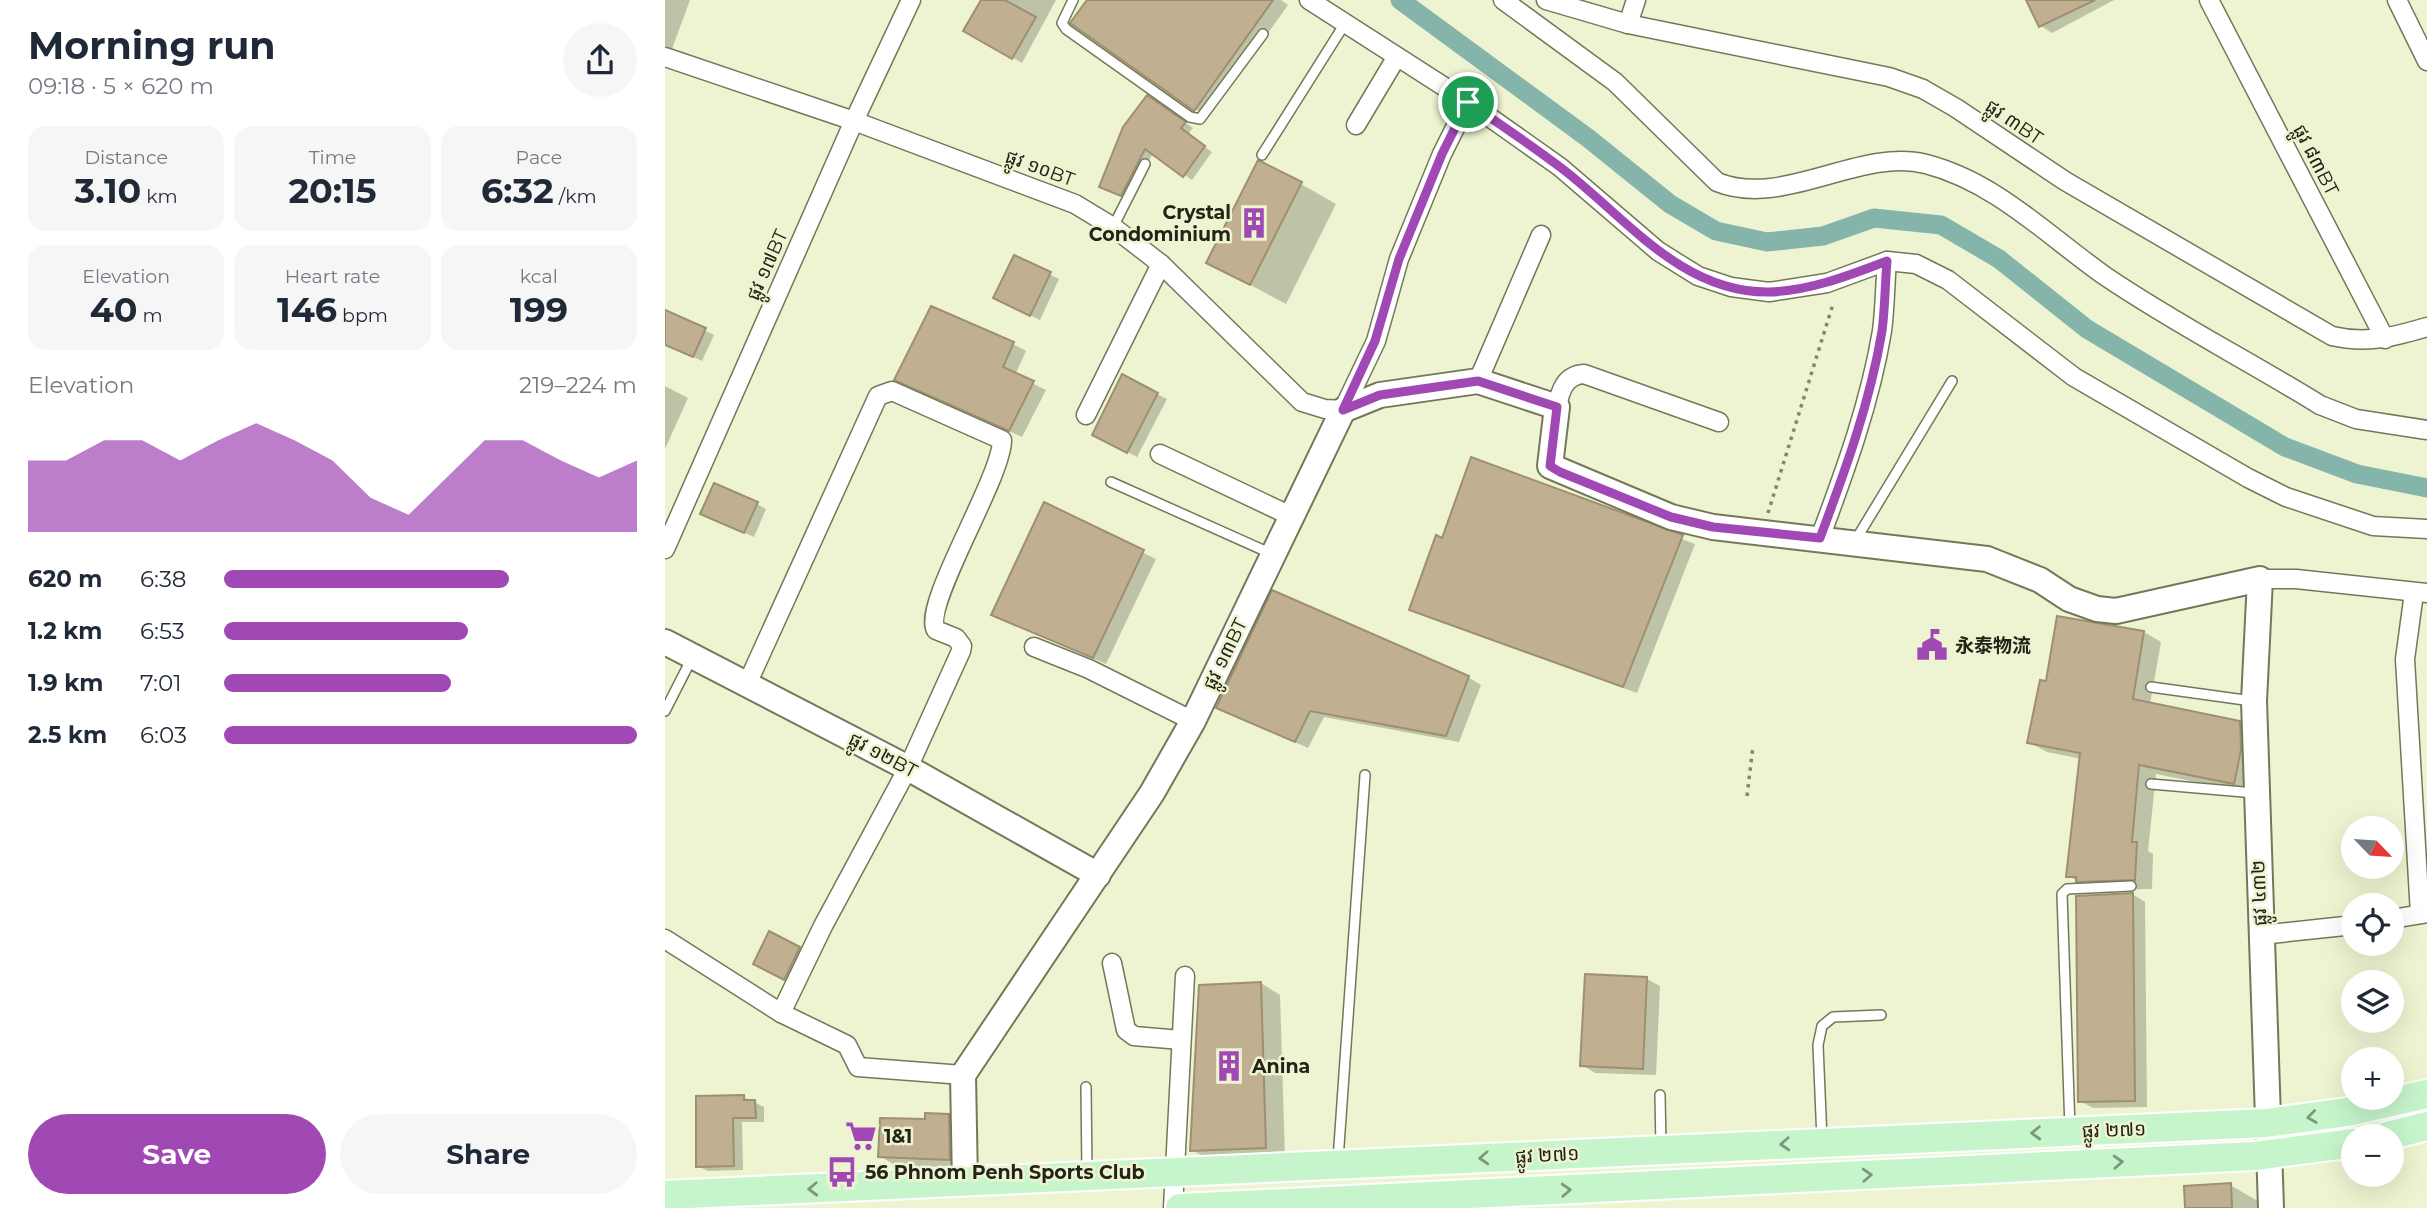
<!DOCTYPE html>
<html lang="en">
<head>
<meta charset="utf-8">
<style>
  :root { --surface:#fff; --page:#f6f6f7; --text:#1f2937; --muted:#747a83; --accent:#a048b4 }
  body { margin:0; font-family:Montserrat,"Noto Sans SC","Noto Sans Khmer",sans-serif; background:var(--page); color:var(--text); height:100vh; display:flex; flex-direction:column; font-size:26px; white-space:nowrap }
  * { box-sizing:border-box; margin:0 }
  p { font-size:23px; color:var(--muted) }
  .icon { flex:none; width:38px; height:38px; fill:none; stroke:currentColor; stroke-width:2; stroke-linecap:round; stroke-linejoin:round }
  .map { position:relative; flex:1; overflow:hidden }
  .drawer { display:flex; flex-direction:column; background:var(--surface); width:665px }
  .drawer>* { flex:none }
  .needle { width:46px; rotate:115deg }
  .controls { position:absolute; left:1676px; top:816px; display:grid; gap:14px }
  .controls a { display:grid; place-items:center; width:63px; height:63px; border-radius:50%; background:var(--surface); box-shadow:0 7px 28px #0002; font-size:35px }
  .pin { position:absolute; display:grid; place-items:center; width:60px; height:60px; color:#fff; margin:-30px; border:4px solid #fff; border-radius:50%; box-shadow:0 2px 7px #0007 }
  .round { display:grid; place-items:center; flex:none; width:74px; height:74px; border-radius:37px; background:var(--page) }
  .headline { display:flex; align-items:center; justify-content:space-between; height:119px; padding:0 28px }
  h1 { font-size:38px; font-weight:700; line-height:52px }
  .stats { display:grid; grid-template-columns:repeat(3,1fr); gap:10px; height:119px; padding:7px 28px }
  .stats div { display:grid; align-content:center; border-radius:18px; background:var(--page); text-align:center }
  .stats b { font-size:35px; font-weight:700 }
  .stats small { font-size:19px; font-weight:400 }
  .stats p { font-size:19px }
  .chart { height:196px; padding:14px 28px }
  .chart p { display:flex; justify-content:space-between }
  .chart svg { width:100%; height:126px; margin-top:7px; fill:var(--accent); opacity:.7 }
  .primary-button { display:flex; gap:14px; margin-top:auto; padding:14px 28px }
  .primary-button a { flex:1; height:80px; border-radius:42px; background:var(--accent); color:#fff; font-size:28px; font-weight:700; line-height:80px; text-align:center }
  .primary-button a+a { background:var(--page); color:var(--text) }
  ul { padding:0 28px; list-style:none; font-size:23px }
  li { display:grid; grid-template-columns:112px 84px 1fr; align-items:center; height:52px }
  li i { height:18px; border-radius:9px; background:var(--accent) }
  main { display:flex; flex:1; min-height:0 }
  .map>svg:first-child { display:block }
</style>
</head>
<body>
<main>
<section class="drawer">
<div class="headline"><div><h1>Morning run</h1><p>09:18 · 5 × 620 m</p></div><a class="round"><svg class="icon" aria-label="share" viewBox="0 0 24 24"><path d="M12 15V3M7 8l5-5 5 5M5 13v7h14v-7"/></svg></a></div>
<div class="stats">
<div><p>Distance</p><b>3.10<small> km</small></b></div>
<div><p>Time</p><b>20:15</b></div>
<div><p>Pace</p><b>6:32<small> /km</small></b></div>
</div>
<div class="stats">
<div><p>Elevation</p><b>40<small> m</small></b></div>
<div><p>Heart rate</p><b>146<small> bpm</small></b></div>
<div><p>kcal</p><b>199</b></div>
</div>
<div class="chart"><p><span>Elevation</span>219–224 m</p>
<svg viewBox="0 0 160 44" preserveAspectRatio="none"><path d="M0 44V19L10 19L20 12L30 12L40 19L50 12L60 6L70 12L80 19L90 32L100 38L110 25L120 12L130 12L140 19L150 25L160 19V44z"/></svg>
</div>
<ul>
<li><b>620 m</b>6:38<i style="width:69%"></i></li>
<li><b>1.2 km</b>6:53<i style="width:59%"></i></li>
<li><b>1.9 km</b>7:01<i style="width:55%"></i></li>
<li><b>2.5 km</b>6:03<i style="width:100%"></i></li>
</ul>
<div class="primary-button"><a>Save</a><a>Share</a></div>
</section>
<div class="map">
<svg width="1762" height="1208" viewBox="0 0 1762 1208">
  <rect width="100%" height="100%" fill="#eef4d1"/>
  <!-- shadow -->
  <g fill="#0003">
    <path d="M0,0H25L7,49L0,46Z"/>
    <path d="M318,0H391L357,63L300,30Z"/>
    <path d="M424,0H616L623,5L543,117L530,109Z"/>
    <path d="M1363,0H1449L1387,33L1376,26Z"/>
    <path d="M491,102L528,128L523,134L547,152L527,180L488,153L465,199L445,191Z"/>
    <path d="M636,184L671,204L621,304L543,262Z"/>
    <path d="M350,257L394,279L375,320L340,303Z"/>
    <path d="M0,312L49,335L37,361L0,344Z"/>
    <path d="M348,344L361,351L350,375L381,390L357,437L232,380Z"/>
    <path d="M0,386L23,398L0,449Z"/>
    <path d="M492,394L502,399L472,457L438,439Z"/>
    <path d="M807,459L1030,544L972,693L746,609L778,540Z"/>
    <path d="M92,504L101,509L89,537L46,518Z"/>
    <path d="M380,505L491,559L441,664L328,615Z"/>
    <path d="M1479,632L1496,642L1485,704L1574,722L1592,732L1586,793L1491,774L1483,851L1488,854L1487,889L1430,890L1403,876L1417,759L1382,752L1364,742L1382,683Z"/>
    <path d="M803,677L816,685L794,742L659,717L643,748L566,714Z"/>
    <path d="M1467,894L1480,902L1482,1107L1428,1108L1415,1101Z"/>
    <path d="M105,934L144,954L129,984L100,969Z"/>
    <path d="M982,979L995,986L991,1075L930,1073L917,1065Z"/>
    <path d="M596,983L615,995L620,1158L546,1161L527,1150Z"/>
    <path d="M78,1097L99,1107V1122H77L78,1170L43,1171L33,1166Z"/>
    <path d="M283,1115L305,1128V1172L236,1169L215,1156L261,1121Z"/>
    <path d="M1565,1185L1593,1201V1208H1521Z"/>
  </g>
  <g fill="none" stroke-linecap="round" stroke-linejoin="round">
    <!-- canal -->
    <path stroke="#85b5aa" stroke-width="19" d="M735,0L923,138L1005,204L1051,231L1102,242L1158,236L1209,218L1276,225L1334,259L1422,329L1620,447L1692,474L1762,488"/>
  </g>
  <!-- building -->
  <g fill="#c0b091" stroke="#9e8f70" stroke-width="2">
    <path d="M316,0H340L371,17L347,59L298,31Z"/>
    <path d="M422,0H608L529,111L405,23Z"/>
    <path d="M1361,0H1430L1374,27Z"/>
    <path d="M482,95L521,122L516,128L540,146L518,177L480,149L456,196L434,187L458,127Z"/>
    <path d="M593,160L637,182L585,285L541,263Z"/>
    <path d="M349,255L386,272L365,316L328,298Z"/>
    <path d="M266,306L349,342L338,367L369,381L344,431L229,380Z"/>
    <path d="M0,310L41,328L28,357L0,345Z"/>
    <path d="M457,374L493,393L462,453L427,435Z"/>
    <path d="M806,457L1018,535L958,687L744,610L771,535L777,538Z"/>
    <path d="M49,483L93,502L79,533L35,514Z"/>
    <path d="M379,502L479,550L428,658L326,615Z"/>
    <path d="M607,590L804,676L781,736L645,711L630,742L551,708Z"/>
    <path d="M1392,616L1479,631L1468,699L1575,721L1576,750L1569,784L1474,765L1467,842H1472L1470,880L1411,882V877H1401L1415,753L1362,743L1375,680L1381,681Z"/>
    <path d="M1468,893L1470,1101L1413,1102L1411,896Z"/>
    <path d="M104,931L135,947L119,980L88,964Z"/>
    <path d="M920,974L982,977L978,1069L915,1066Z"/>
    <path d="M596,982L601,1148L525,1151L534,985Z"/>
    <path d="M79,1095V1100H90L91,1118H68L69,1166L31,1167V1096Z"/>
    <path d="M260,1113L284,1114L285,1160L213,1157L215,1118L260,1119Z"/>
    <path d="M1566,1183L1567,1208H1520L1519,1186Z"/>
  </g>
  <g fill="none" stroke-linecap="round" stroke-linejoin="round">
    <defs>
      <g id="lane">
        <path d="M408,0L397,23L401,29L525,117L535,119L598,34"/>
        <path d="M597,155L679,25"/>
        <path d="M448,227L480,164"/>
        <path d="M446,482L607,554"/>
        <path d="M1190,541L1287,381"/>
        <path d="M1486,687L1587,701"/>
        <path d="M0,711L28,656"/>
        <path d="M1486,784L1590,793"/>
        <path d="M421,1087L422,1172"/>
        <path d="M995,1095L996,1148"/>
        <path d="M1405,1129L1397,894L1402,889L1466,886"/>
        <path d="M1157,1140L1153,1045L1157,1026L1168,1017L1216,1015"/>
        <path d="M673,1160L700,775"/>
      </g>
      <g id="street">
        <path d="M644,0L803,102L895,167L993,251L1033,276L1066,287L1104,292L1162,283L1222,261L1251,264L1283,280L1409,377L1583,478L1621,497L1708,526L1762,529"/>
        <path d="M838,0L950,82L1052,182C1118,209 1195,147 1261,164C1331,182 1383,236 1440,276C1509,323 1584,361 1655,405L1691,419L1762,430"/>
        <path d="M881,0L963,24L1224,77L1258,89L1291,108L1400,181L1667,336C1701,344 1728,337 1762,327"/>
        <path d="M1544,0L1720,339"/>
        <path d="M1732,0L1762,61"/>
        <path d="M963,24L971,0"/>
        <path d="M0,57L189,121L410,204L448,227L496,264L637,402L660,409L678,410L711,341L734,259L777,154L803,102"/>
        <path d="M691,125L731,58"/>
        <path d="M813,381L876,235"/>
        <path d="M892,407C895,391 900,375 919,374L1054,422"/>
        <path d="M421,415L496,264"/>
        <path d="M495,454L628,517"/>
        <path d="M1155,538C1180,471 1205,403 1217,331C1220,309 1220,284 1222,261"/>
        <path d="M0,549L189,121L246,0"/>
        <path d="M1595,579H1631L1762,593"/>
        <path d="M1749,593L1740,659L1755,914"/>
        <path d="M369,647L424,669L528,721"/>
        <path d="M83,682L213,396L227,391L337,440C337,478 256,606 271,630L291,638L297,646L296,651L243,768L158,926L116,1013"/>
        <path d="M1727,919L1762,913"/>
        <path d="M1596,935L1689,925"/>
        <path d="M0,939L116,1013L182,1045L193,1067L298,1075"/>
        <path d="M447,963L461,1030L469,1036L516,1040"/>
        <path d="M508,1208L520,976"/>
      </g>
      <g id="secondary">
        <path d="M0,642L243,768L433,875"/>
        <path d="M300,1183L298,1075L487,793L528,721L678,410L715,395L813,381L892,407L885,466L1006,517L1048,527L1322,559L1375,580L1404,599L1432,609L1451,611L1595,579L1589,701L1606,1208"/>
      </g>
      <g id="primary">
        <path d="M1722,1136L1762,1126"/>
        <path d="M0,1195L1601,1123L1682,1112L1762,1094"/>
        <path d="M515,1208L1590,1156L1689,1143"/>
      </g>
    </defs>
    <!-- lane casing -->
    <use href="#lane" stroke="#737859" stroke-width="12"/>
    <!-- street casing -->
    <use href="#street" stroke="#737859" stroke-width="21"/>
    <!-- secondary casing -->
    <use href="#secondary" stroke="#737859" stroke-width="28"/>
    <!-- primary casing -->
    <use href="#primary" stroke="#fff" stroke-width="32"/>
    <!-- path -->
    <g stroke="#82866f" stroke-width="3.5" stroke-dasharray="3.5 5" stroke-linecap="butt">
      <path d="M1103,513L1168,304"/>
      <path d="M1082,796L1088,746"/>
    </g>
    <!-- lane -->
    <use href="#lane" stroke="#fff" stroke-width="9"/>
    <!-- street -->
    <use href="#street" stroke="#fff" stroke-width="18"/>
    <!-- secondary -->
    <use href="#secondary" stroke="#fff" stroke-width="24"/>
    <!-- primary -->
    <use href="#primary" stroke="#c6f5cb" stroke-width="28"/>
  </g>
  <!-- one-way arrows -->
  <defs><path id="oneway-chevron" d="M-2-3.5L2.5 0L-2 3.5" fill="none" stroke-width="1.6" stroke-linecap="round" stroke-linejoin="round" transform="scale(1.75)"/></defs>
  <g stroke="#7c977a">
    <use href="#oneway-chevron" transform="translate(1647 1117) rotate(172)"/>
    <use href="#oneway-chevron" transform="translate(1371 1133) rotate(178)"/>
    <use href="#oneway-chevron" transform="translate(1120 1144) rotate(177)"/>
    <use href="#oneway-chevron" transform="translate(819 1158) rotate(177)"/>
    <use href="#oneway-chevron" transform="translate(1453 1162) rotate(-3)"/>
    <use href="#oneway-chevron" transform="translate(1202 1175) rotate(-3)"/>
    <use href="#oneway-chevron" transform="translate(148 1189) rotate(178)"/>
    <use href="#oneway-chevron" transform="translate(901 1190) rotate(-3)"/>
  </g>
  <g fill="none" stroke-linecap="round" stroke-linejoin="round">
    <defs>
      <path id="route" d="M803,102C834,124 865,144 895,167C959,215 1015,293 1104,292C1145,291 1185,275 1222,261C1220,285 1220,309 1217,331C1205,403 1180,471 1155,538L1048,527L1006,517L895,472L885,466L892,407L813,381L715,395L678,410L710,341L734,259L777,154Z"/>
    </defs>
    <!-- route casing -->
    <use href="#route" stroke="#fff" stroke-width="14"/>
    <!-- route -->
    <use href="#route" stroke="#a048b4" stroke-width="9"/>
  </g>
  <!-- icons -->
  <defs>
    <symbol id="building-bare" viewBox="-9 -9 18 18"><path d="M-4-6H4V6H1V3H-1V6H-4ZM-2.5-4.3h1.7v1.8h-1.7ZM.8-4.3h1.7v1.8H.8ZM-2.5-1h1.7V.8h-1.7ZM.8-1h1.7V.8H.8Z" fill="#a048b4" stroke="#eef4d1" stroke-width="2.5" paint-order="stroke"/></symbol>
    <symbol id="civic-bare" viewBox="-9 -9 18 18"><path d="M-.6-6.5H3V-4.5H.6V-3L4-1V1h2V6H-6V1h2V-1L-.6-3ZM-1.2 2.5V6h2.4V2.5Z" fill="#a048b4" stroke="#eef4d1" stroke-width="2.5" paint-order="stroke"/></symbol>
    <symbol id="supermarket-bare" viewBox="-9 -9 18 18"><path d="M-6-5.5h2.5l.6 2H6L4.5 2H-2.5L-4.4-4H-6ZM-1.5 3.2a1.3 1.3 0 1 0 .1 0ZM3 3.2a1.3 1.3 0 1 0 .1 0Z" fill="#a048b4" stroke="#eef4d1" stroke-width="2.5" paint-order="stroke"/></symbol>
    <symbol id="bus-bare" viewBox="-9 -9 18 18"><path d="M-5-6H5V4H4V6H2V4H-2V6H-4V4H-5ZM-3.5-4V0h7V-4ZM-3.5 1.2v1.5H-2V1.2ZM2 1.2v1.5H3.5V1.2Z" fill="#a048b4" stroke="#eef4d1" stroke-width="2.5" paint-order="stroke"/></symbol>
  </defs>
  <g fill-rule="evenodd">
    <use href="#building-bare" x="567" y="201" width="44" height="44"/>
    <use href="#civic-bare" x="1245" y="623" width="44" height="44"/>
    <use href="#building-bare" x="542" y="1044" width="44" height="44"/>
    <use href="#supermarket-bare" x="174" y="1114" width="44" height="44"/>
    <use href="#bus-bare" x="155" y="1150" width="44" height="44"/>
  </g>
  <g text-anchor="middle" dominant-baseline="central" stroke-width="5" stroke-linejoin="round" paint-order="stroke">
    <!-- street labels -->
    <g font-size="19" fill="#222417" stroke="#eef4d1">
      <text transform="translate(1349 122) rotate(34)">ផ្លូវ ៣BT</text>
      <text transform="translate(1651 160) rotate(63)">ផ្លូវ ៨៣BT</text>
      <text transform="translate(375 168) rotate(20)">ផ្លូវ ១០BT</text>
      <text transform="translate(102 265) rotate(-66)">ផ្លូវ ១៧BT</text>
      <text transform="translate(560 654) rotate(-64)">ផ្លូវ ១៣BT</text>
      <text transform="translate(218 755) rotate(28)">ផ្លូវ ១២BT</text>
      <text transform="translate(1594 893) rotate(-92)">ផ្លូវ ៤៣២</text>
      <text transform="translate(1449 1130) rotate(-2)">ផ្លូវ ២៧១</text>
      <text transform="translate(882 1155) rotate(-3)">ផ្លូវ ២៧១</text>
    </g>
    <!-- poi labels -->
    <g font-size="19" font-weight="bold" fill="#222417" stroke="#eef4d1" text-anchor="start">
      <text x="566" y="212" text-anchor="end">Crystal<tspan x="566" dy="22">Condominium</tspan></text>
      <text x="1290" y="645">永泰物流</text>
      <text x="587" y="1066">Anina</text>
      <text x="219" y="1136">1&amp;1</text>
      <text x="200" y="1172">56 Phnom Penh Sports Club</text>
    </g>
  </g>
</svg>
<div class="controls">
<a><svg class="needle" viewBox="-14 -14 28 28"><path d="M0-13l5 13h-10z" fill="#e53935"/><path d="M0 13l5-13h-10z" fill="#747a83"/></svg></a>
<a><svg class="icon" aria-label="locate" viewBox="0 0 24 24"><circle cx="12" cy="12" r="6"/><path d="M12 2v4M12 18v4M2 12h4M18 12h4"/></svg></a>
<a><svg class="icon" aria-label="layers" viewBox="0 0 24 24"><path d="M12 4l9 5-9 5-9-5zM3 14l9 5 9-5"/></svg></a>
<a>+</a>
<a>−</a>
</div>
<div class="pin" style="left:803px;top:102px;background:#1e9e55"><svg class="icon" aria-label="arrive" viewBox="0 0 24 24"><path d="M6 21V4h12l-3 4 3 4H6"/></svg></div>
</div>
</main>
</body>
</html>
